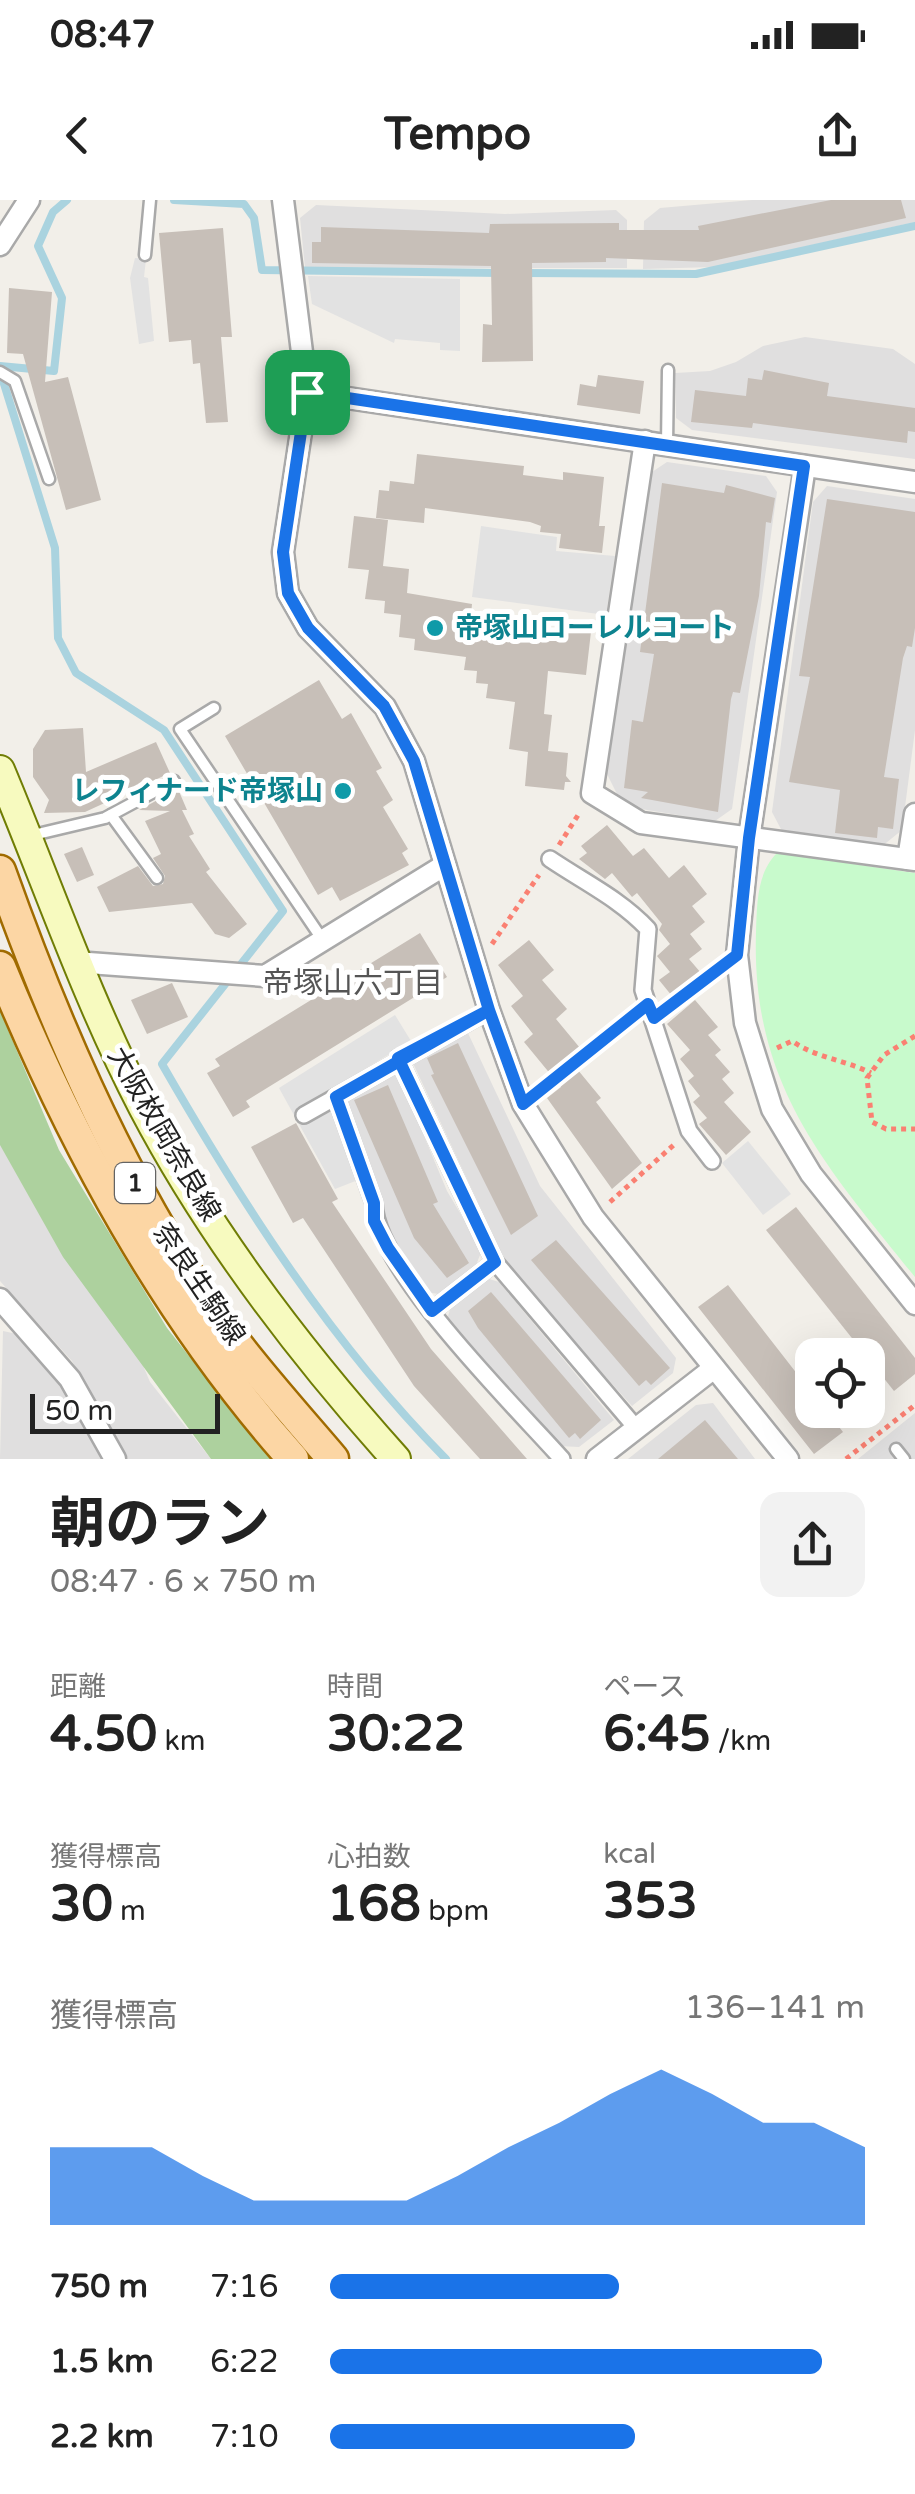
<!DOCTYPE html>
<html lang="ja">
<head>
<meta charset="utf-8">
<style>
  :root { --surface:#fff; --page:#f2f2f2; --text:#222; --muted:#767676; --accent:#1a73e8 }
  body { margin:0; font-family:"Varela Round","Noto Sans JP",sans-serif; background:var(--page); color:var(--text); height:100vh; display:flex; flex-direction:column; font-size:38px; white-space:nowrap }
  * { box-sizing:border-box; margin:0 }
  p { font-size:32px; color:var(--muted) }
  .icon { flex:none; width:55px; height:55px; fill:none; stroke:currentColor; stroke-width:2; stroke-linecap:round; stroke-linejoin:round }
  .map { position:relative; height:1259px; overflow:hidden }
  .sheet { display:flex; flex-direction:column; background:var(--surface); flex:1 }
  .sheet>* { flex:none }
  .fabs { position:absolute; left:795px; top:1138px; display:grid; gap:20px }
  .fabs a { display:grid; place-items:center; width:90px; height:90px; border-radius:20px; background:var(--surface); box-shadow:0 10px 40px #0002; font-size:50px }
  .scale { position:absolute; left:30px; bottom:25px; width:190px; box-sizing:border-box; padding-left:10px; border:5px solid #222; border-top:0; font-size:28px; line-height:35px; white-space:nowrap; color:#222; -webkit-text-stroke:8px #fff; paint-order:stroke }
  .pin { position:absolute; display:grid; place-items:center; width:85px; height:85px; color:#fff; margin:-42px; border-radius:20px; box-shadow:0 5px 15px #0006 }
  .round { display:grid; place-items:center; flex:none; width:105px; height:105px; border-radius:20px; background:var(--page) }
  .headline { display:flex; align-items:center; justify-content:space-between; height:170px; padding:0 50px }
  h1 { font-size:55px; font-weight:700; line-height:75px }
  .stats { display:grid; grid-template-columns:repeat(3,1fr); gap:15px; height:170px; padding:10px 50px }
  .stats div { display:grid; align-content:center }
  .stats b { font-size:50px; font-weight:700 }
  .stats small { font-size:28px; font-weight:400 }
  .stats p { font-size:28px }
  .chart { height:280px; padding:20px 50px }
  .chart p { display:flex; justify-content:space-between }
  .chart svg { width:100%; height:180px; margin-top:10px; fill:var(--accent); opacity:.7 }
  ul { padding:0 50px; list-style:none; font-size:32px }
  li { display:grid; grid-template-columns:160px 120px 1fr; align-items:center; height:75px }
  li i { height:25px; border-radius:12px; background:var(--accent) }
  .status { display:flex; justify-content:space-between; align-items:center; height:70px; padding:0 50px; background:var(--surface); direction:ltr }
  .status svg { height:28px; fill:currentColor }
  header { display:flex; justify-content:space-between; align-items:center; height:130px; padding:0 50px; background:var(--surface); font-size:45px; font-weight:700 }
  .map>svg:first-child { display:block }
</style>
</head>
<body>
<div class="status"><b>08:47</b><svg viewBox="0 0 49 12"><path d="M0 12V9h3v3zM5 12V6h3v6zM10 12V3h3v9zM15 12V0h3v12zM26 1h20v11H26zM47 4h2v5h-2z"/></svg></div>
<header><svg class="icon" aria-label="back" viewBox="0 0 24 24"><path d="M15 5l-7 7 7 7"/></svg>Tempo<svg class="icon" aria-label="share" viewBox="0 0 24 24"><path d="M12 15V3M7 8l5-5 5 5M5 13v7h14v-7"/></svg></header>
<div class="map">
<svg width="915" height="1259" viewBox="0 0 915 1259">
  <rect width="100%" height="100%" fill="#f2efe9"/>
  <!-- residential -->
  <g fill="#e0dfdf">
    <path d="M752,0H915V22L714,67L643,69L644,21L660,8Z"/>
    <path d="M316,5L505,14L616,10L627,20V68H305L300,18Z"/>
    <path d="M805,137L893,149L915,164V259L692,230L676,218L675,173L710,171L736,162L763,146Z"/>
    <path d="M667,262L766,276L777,292L732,609L715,621L641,609L617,594L607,574L649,274Z"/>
    <path d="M827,286L915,299V530L902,630L881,647L782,631L772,612L813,302Z"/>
    <path d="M467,831L540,986L676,1158L673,1173L632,1206L521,1083L501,1052L411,859Z"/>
    <path d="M391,872L401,881L447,991L482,1050L476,1065L439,1094L425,1092L384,1025L345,906L353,894Z"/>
    <path d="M0,929L116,1102L150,1182L211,1259H128L72,1161L0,1081Z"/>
    <path d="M486,1078L499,1082L614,1220L579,1247L559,1246L447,1119L451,1107Z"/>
    <path d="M3,1131L17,1134L61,1186L102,1259H0Z"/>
    <path d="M713,1203L755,1259H628L696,1205Z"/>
    <path d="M915,1213V1259H858Z"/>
  </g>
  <!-- forest -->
  <path fill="#add19e" d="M0,811L59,950L167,1128L270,1259H211L63,1057L0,945Z"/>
  <!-- park -->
  <path fill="#c8facc" d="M777,653L915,673V1077C825,965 751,885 756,732C757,703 757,673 777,653Z"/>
  <!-- parking -->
  <g fill="#e2e2e2">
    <path d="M135,58L146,59L144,77L148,78L154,141L139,144L130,78Z"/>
    <path d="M308,76L460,79V151L440,150V143L395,139L394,143L312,104Z"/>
    <path d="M481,326L557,337L556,351L615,356L606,415L472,397Z"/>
    <path d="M395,815L411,841L325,893L358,980L335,989L279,888Z"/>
    <path d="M748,941L791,994L763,1015L722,963Z"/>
  </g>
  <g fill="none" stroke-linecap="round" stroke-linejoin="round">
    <!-- stream -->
    <g stroke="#aad3df" stroke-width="8">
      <path d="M174,0L244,4L254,18L262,70L501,73"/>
      <path d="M525,73L696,74L915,26"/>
      <path d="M0,166L54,171L62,98L38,46L53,12L67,0"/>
      <path d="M0,171L55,348L58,438L76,473L164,530L283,711L162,864C243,1005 332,1144 446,1259"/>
    </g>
  </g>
  <!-- building -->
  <g fill="#c7bfb8">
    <path d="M831,0H901L906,18L708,62L606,58V62L532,63L533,161L482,162L483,124L492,125L491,66L312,63V42H321V27L489,33L490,24L619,23V30H699L698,26Z"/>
    <path d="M223,28L232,137H221L228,222L206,223L200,163L193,164L191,140L169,142L159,33Z"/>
    <path d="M9,88L52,92L45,182L68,177L101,300L66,310L23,154L7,153Z"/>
    <path d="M764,170L829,183L827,196L915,208V232L908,231L907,243L753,223L752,228L691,222L695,190L746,196L748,178L762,180Z"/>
    <path d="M598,175L644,181L640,214L577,205L580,184L596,187Z"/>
    <path d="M417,254L524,266L523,275L563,280V272L604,277L599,326H605L602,353L559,348L561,334L540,332L541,326L530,322L425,308L424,323L376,318L379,290L389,291L390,281L414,284Z"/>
    <path d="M662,283L724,293L726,285L775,298L771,323L766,322L759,396L740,493L733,492L731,499L718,612L641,598L648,592L624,588L632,520L643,522L654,454L640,452Z"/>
    <path d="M827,299L915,312V428L912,447L907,446L903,458L884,577L899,579L893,629L878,627L877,638L835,633L840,590L789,582L810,477L799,476Z"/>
    <path d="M354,316L388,320L383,366L409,369L407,393L472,404L470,425L570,431L571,421L592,423L586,475L548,471L544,514L552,515L548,551L568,553L566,576L571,582H565L564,590L525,586L528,552L509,549L515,502L486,498L488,484L476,483L477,471L464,470L466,457L414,450L415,439L399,437L401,415L384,413L385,401L365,399L369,370L348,368Z"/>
    <path d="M319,480L342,519L351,513L382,568L376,571L393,600L383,607L408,649L402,653L409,665L340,701L332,687L318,695L225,536Z"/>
    <path d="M83,528L86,572L156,542L170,573L85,612L44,613L49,600L33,577V549L45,530Z"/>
    <path d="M178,589L187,610H182L194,634L189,636L210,669L206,672L247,724L229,738L215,734L192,703L109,712L97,687L138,666L153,686L163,684L165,676L153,658L161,654L145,621L170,611L139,610Z"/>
    <path d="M607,625L633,656L644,648L669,678L684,665L707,694L692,706L705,722L690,734L702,749L689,759L701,773L672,796L659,780L670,772L657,756L670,744L659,730L662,724L637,693L632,697L612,673L605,679L579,659L587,653L581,646Z"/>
    <path d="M82,647L94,675L77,682L64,654Z"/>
    <path d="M420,733L447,777L246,901L250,907L233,917L207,873L220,866L215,859Z"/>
    <path d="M529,740L554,770L542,780L567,809L556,819L580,848L568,858L601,898L596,902L642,963L612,989L547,898L561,887L524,842L533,834L511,806L523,796L498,765Z"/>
    <path d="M172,783L188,817L147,834L131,800Z"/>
    <path d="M695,800L718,827L708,835L721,850L715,855L730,872L722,879L734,893L724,902L751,932L726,955L699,924L707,918L693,902L700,896L688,881L694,876L680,859L690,850L667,824Z"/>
    <path d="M458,843L538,1016L511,1035L431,875L434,874L427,858Z"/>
    <path d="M388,885L438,1002L433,1004L469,1063L447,1078L414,1038L354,900Z"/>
    <path d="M296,923L338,999L332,1002L431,1149L527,1259H480L414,1186L303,1018L293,1023L251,947Z"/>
    <path d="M796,1007L915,1158V1174L894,1191L766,1030Z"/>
    <path d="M556,1040L670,1168L651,1185L646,1180L639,1186L531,1060Z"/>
    <path d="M728,1085L812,1193V1210H826L843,1232L814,1254L698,1107Z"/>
    <path d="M491,1092L601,1220L580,1239L575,1233L569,1238L478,1128L468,1111Z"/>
    <path d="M705,1220L738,1259H658Z"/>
  </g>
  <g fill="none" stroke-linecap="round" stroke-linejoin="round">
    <defs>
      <g id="service">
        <path d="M145,55L150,0"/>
        <path d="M0,172L15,181L49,279"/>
        <path d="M667,245L668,170"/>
        <path d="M214,508L180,529L322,739"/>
        <path d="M111,615L157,678"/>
        <path d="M29,636L105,618L174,581"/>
        <path d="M896,1249L904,1259"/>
      </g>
      <g id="pedestrian">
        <path d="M550,659C584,682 620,699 648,729L643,790L689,931L712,961"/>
        <path d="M489,810L336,897L374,1003C375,1069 515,1206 562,1259"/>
        <path d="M398,858L495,1062L637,1229"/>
        <path d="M304,915L336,897"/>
        <path d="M432,1111L495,1062"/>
      </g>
      <g id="minor">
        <path d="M283,0L307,192L283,352L288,393L308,428L385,507L414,561L489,810L523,904L593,1017L788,1259"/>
        <path d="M0,45L29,0"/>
        <path d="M307,192L915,282"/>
        <path d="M645,241L592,593L641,623L915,660"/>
        <path d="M805,266L749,638L737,755L745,823L772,909L811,974L915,1104"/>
        <path d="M908,659L915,614"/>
        <path d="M75,762L265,776L445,665"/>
        <path d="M0,1099L70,1179L115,1259"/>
        <path d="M597,1259L714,1168"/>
      </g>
      <path id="secondary" d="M0,570C47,682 86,798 143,907C210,1035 300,1152 396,1259"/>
      <g id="primary">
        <path d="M0,671C52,817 114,962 199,1092C238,1151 287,1205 333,1259"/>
        <path d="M0,767C73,945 165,1115 293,1259"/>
      </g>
    </defs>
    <!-- service casing -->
    <use href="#service" stroke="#a9a9a9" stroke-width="15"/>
    <!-- pedestrian casing -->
    <use href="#pedestrian" stroke="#a9a9a9" stroke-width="20"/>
    <!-- minor casing -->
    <use href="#minor" stroke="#a9a9a9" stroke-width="25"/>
    <!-- secondary casing -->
    <use href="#secondary" stroke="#707d05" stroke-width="32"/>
    <!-- primary casing -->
    <use href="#primary" stroke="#a06b00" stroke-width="35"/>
    <!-- path -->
    <g stroke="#fa8072" stroke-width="5" stroke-dasharray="5 5" stroke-linecap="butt">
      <path d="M559,645L580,612"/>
      <path d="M492,744L539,675"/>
      <path d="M668,807L719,769"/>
      <path d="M915,836L884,855L867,878L872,922L886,929H915"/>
      <path d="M777,848L792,841C816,858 845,860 871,873"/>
      <path d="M541,890L634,815"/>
      <path d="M610,1002L677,942"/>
      <path d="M846,1259L915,1205"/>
    </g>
    <!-- service -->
    <use href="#service" stroke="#fff" stroke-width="10"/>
    <!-- pedestrian -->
    <use href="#pedestrian" stroke="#fff" stroke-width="15"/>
    <!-- minor -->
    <use href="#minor" stroke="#fff" stroke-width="20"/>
    <!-- secondary -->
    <use href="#secondary" stroke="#f7fabf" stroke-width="28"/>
    <!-- primary -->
    <use href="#primary" stroke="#fcd6a4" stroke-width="30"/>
  </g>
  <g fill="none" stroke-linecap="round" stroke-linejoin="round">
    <defs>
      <path id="route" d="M307,192L283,352L288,393L308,428L384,506L414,561L489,810L398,858L495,1062L432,1111L388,1048L374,1021V1003L336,897L489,810L523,904L648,804L654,818L737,755L749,638L804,266L307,192"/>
    </defs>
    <!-- route casing -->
    <use href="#route" stroke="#fff" stroke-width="20"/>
    <!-- route -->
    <use href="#route" stroke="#1a73e8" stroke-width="12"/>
  </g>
  <!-- markers -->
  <g fill="#0f9aa8" stroke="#fff" stroke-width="4">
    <circle cx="435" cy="428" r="10"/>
    <circle cx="343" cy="591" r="10"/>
  </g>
  <g text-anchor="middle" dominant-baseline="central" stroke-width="10" stroke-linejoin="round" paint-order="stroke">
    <!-- shield labels -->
    <rect fill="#fff" stroke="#646464" stroke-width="2.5" x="115" y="963" width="40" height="40" rx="8"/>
    <g font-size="25" font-weight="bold" fill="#222">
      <text x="135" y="983">1</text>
    </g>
    <!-- culture labels -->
    <g font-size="28" font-weight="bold" fill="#0d838f" stroke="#fff" text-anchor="start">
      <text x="455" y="428">帝塚山ローレルコート</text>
      <text x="323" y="591" text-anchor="end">レフィナード帝塚山</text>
    </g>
    <!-- street labels -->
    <g font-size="28" fill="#222" stroke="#fff">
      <text transform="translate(164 934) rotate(60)">大阪枚岡奈良線</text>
      <text transform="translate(199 1084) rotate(56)">奈良生駒線</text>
    </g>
    <!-- neighbourhood labels -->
    <g font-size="30" fill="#555" stroke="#fff">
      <text x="353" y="783">帝塚山六丁目</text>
    </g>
  </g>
</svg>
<div class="fabs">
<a><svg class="icon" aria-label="locate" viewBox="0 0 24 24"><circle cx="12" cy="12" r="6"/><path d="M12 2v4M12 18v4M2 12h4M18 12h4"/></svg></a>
</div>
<div class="scale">50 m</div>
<div class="pin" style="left:307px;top:192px;background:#1e9e55"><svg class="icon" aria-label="arrive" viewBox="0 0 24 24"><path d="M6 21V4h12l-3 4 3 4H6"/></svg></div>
</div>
<section class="sheet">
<div class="headline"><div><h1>朝のラン</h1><p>08:47 · 6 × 750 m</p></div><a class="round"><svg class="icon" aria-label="share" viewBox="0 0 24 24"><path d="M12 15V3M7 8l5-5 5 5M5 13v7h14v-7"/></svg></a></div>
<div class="stats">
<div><p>距離</p><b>4.50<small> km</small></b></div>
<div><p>時間</p><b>30:22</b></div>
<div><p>ペース</p><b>6:45<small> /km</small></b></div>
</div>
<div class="stats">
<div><p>獲得標高</p><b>30<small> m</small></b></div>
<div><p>心拍数</p><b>168<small> bpm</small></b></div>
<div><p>kcal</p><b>353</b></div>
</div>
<div class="chart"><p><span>獲得標高</span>136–141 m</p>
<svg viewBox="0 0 160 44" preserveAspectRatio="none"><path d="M0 44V25L10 25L20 25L30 32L40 38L50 38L60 38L70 38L80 32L90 25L100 19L110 12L120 6L130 12L140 19L150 19L160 25V44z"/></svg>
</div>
<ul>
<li><b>750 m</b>7:16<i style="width:54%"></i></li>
<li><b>1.5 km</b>6:22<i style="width:92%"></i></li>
<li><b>2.2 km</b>7:10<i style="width:57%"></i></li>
</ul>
</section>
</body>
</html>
